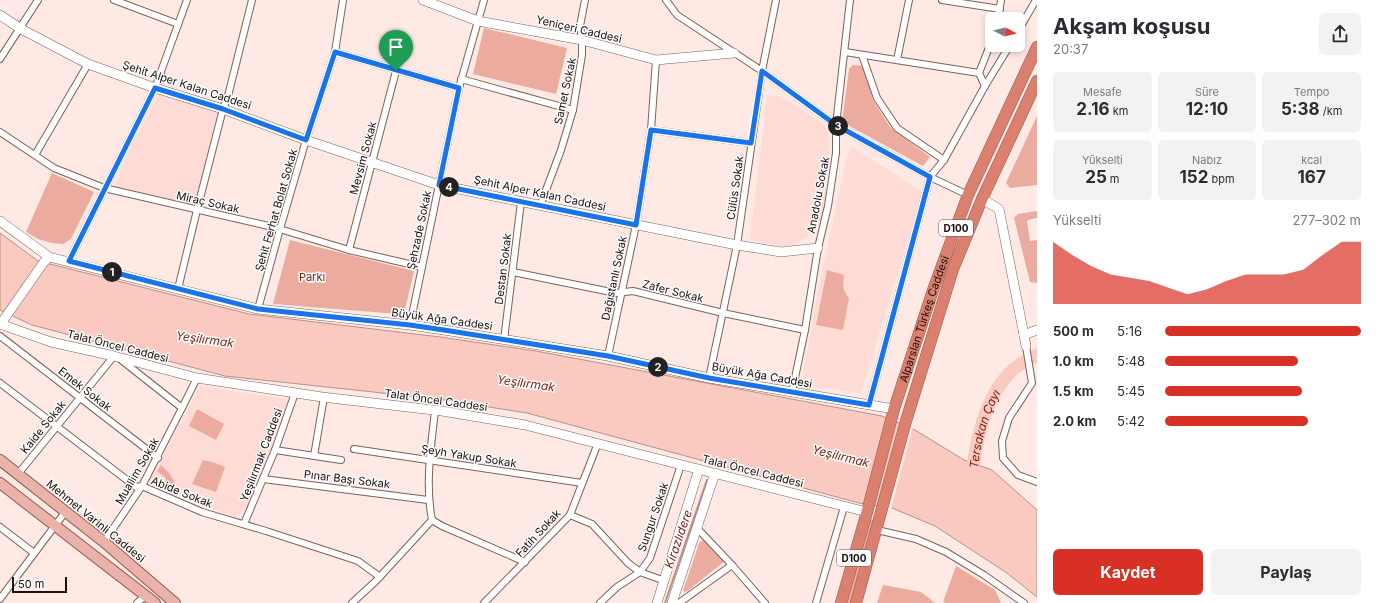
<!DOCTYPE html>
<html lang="tr">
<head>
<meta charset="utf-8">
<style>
  :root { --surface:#fff; --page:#f2f2f3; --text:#2b2b33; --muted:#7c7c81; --accent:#d93025 }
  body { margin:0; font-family:Inter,sans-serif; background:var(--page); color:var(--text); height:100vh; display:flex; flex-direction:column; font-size:15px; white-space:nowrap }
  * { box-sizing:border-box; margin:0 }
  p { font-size:13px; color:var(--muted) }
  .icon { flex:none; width:22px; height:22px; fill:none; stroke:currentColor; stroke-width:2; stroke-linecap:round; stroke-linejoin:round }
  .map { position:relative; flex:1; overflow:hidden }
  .details { display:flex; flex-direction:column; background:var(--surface); width:340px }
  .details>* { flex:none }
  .needle { width:26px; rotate:97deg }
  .fabs { position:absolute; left:985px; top:12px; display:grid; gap:8px }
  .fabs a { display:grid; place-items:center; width:40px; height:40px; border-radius:6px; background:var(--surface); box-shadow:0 2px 6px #0003; font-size:20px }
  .scale { position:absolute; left:12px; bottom:10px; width:55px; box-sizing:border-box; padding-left:4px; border:2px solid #1a0f0c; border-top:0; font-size:11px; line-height:14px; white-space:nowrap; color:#1a0f0c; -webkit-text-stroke:3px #fbfbfb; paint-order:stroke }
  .pin { position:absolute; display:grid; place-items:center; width:34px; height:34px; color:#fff; margin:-41px -17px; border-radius:50% 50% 50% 0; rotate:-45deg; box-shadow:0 0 4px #0007 }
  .pin .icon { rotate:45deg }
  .km { position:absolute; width:20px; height:20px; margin:-10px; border-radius:50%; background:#222; color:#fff; font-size:11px; line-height:20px; text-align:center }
  .round { display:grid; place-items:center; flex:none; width:42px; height:42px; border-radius:6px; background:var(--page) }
  .overview { display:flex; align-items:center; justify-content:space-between; height:68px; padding:0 16px }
  h1 { font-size:22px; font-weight:700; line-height:30px }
  .stats { display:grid; grid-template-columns:repeat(3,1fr); gap:6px; height:68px; padding:4px 16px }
  .stats div { display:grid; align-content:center; border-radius:6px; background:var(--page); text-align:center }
  .stats b { font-size:17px; font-weight:700 }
  .stats small { font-size:11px; font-weight:400 }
  .stats p { font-size:11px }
  .chart { height:112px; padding:8px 16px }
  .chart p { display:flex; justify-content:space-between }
  .chart svg { width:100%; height:72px; margin-top:4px; fill:var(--accent); opacity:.7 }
  .action { display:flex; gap:8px; margin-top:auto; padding:8px 16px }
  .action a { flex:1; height:46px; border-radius:6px; background:var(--accent); color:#fff; font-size:16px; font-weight:700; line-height:46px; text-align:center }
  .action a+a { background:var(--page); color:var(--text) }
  ul { padding:0 16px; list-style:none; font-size:13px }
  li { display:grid; grid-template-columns:64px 48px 1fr; align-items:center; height:30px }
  li i { height:10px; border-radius:5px; background:var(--accent) }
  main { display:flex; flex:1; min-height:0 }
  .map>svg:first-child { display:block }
</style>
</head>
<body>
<main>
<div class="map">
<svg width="1037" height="603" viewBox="0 0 1037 603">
  <rect width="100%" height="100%" fill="#fee9e5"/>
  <!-- built -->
  <g fill="#fedcd5">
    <path d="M158,95L218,111L194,207L113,188L128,154Z"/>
    <path d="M767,96H780L825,125L830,140L824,216L815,231L793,246H781L750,240Z"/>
    <path d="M851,146L922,192L861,393L801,385L817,295L847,156Z"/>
    <path d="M200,386L288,399L250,506L235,517L200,504L159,486L149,480L158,465Z"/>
  </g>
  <!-- green -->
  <g fill="#ebac9f">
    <path d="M484,28L567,48L556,94L473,74Z"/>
    <path d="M853,65L864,66L873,100L890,127L930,157L923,166L842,122L849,69Z"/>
    <path d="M1037,116V185L1010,188L1006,183Z"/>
    <path d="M52,173L94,192L71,239L63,244L52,243L38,239L26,232Z"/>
    <path d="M1037,211V218L1031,219L1027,221L1030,241L1037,240V283L1030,282L1014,218L1018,214Z"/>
    <path d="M290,240L414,271L405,309L399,314L273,304Z"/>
    <path d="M827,270L844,275C843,286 842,290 849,298L843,330L816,325Z"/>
    <path d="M197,409L224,424L216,440L189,426Z"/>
    <path d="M203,460L215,463L225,467L216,492L192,484Z"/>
    <path d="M161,465L169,473L175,482L173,489L165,485L166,478L157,471Z"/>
    <path d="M870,519L875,521L851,603H846Z"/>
    <path d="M705,539L725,561L686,592L683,591L699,543Z"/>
    <path d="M956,566L995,590L1001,603H945L943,602Z"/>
    <path d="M883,585L921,592L935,603H877Z"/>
  </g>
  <!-- water -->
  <path fill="#fac9bf" stroke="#b79189" d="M0,233L38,261L249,314L440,337L536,351L882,416L915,430L964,460L992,470L1037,510V597L1007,573L935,526L892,508L859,503L527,413L438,399L225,376L32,325L0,310Z"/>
  <!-- pier -->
  <path fill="#fee9e5" d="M901,422L913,427L891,510L878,508Z"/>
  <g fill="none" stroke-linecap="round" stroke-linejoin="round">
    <!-- stream -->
    <path stroke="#b79189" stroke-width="2" d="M665,603L707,480"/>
    <!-- river -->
    <path stroke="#fac9bf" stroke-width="13" id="s1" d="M972,480C974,447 984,401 1007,376C1015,366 1026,360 1037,355"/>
    <defs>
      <g id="street">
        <path d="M114,0L178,24"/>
        <path d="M666,0L677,15L762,71L836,125L930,177L968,195"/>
        <path d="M942,0L1000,9"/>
        <path d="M998,19L1001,0"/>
        <path d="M1018,31L1036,0"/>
        <path d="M335,52L459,88"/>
        <path d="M845,52L979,73"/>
        <path d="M862,55L877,98L897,128L944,160"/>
        <path d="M0,59L38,0"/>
        <path d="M897,60L909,0"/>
        <path d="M461,79L573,110"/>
        <path d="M985,86L1010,45"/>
        <path d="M651,130L751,143"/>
        <path d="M0,132L54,168L104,188L273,227L349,250L422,267"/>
        <path d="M35,155L88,64"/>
        <path d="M540,206L561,150L573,110L582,55V40L580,26L585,0"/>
        <path d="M349,250L396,71"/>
        <path d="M69,261L155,88L187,0"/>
        <path d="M513,272L616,293L633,291L723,313L805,330"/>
        <path d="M178,289L197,210L223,109L228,96L252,0"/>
        <path d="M258,309L280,229L306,140L335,52L343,0"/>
        <path d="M410,325L459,88L484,0"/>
        <path d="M0,336L158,458"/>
        <path d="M504,340L521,202"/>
        <path d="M1026,346L1032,383L1009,418L1002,441L1003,458L1018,475L1037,482"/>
        <path d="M608,356L636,225L651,130L656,60"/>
        <path d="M709,378L737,245L762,71L776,0"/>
        <path d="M0,383L136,487L142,486L202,512L266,531L358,561L380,577"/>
        <path d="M792,392L805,330L818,248L828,206L836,153V125L850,0"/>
        <path d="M869,405L930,177L944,160L985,86L979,73L992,40"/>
        <path d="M182,408L197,378"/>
        <path d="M354,449L582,483"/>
        <path d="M275,450L341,460"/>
        <path d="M314,456L324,397"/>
        <path d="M18,474L114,356"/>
        <path d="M263,479L428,500"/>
        <path d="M570,515L592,524L628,563L640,572L665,581"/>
        <path d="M432,520L442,526L525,562"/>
        <path d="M244,524L275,450L295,393"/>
        <path d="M0,527L34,553"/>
        <path d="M697,528L732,565L765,603"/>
        <path d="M877,530L916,539L946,552L984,575L1024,603"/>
        <path d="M104,542L142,486L182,408L120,359"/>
        <path d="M0,599L66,511"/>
        <path d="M137,603L145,596"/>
        <path d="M352,603L376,581L432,520C425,484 431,447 435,411"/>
        <path d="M484,603L570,515L598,443"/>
        <path d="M600,603L617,587L640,572L650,558L681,465"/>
        <path d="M679,603L732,565"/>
        <path d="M816,603L844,507"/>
      </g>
      <g id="secondary">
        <path d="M423,0L478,21L582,40L656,60L734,53"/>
        <path d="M0,15L21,29L88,64L155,88L223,109L306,140L439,185L737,245L781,252L818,248"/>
        <path d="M982,199L999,209L1024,335L1037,330"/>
        <path d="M0,221L49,257L258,309L410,325L444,330L608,356L709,378L894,409"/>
        <path d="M0,324L51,342L114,356L197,378L322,397L442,411L525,425L867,512"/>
        <path d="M0,325L44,262L49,257"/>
        <path d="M1024,335L1026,346"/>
        <path d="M657,603L699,469"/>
        <path d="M672,603L715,473"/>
      </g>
      <g id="primary">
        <path d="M0,460L104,542L175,603"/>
        <path d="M0,483L155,603"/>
      </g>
      <g id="highway">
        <path id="s2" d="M841,603L867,512L894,409L933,290L968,195L1037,47"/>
        <path d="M856,603L906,421L953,269L982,199L1037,81"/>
      </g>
    </defs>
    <!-- street casing -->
    <use href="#street" stroke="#7d615b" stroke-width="8"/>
    <!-- secondary casing -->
    <use href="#secondary" stroke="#7d615b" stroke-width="10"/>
    <!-- primary casing -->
    <use href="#primary" stroke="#97584c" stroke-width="12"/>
    <!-- highway casing -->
    <use href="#highway" stroke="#97584c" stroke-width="12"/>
    <!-- street -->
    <use href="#street" stroke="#fff" stroke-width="6"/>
    <!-- secondary -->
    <use href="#secondary" stroke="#fff" stroke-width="9"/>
    <!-- primary -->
    <use href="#primary" stroke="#e9b3a9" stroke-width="10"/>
    <!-- highway -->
    <use href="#highway" stroke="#db806f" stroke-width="11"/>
  </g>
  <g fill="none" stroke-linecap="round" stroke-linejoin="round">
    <defs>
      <path id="route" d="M335,52L459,88L439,185L636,225L651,130L751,143L762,71L836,125L930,177L869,405L709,378L608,356L444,330L410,325L258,309L69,261L155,88L223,109L306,140Z"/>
    </defs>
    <!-- route casing -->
    <use href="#route" stroke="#fff" stroke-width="8"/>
    <!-- route -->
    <use href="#route" stroke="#1a73e8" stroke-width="5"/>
  </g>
  <g text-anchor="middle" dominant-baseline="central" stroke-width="3" stroke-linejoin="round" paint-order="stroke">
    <!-- shield labels -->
    <g fill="#fbfbfb" stroke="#5e5654" stroke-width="1">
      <rect x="939" y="220" width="34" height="16" rx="3"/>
      <rect x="837" y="550" width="34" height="16" rx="3"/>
    </g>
    <g font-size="10" font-weight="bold" fill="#1a0f0c">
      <text x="956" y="228">D100</text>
      <text x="854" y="558">D100</text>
    </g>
    <!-- street labels -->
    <g font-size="11" fill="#1a0f0c" stroke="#fbfbfb">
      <text transform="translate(579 29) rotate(13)">Yeniçeri Caddesi</text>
      <text transform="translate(187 85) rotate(18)">Şehit Alper Kalan Caddesi</text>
      <text transform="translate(565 91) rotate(-78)">Samet Sokak</text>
      <text transform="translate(363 158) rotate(-75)">Mevsim Sokak</text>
      <text transform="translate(735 188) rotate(-82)">Cülüs Sokak</text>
      <text transform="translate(540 193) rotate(12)">Şehit Alper Kalan Caddesi</text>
      <text transform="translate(818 195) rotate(-79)">Anadolu Sokak</text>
      <text transform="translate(208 202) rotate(13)">Miraç Sokak</text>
      <text transform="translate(276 210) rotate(-74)">Şehit Ferhat Bolat Sokak</text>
      <text transform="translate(419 230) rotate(-78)">Şehzade Sokak</text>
      <text transform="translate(503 269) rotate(-83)">Destan Sokak</text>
      <text transform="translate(614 278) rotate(-78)">Dağıstanlı Sokak</text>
      <text transform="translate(673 291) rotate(14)">Zafer Sokak</text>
      <text transform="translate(442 319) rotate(8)">Büyük Ağa Caddesi</text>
      <text stroke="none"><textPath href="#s2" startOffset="296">Alparslan Türkeş Caddesi</textPath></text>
      <text transform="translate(118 346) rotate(14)">Talat Öncel Caddesi</text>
      <text transform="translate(762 375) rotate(10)">Büyük Ağa Caddesi</text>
      <text transform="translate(85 389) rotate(38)">Emek Sokak</text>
      <text transform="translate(436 400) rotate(8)">Talat Öncel Caddesi</text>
      <text transform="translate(43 427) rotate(-51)">Kaide Sokak</text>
      <text transform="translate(261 455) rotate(-69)">Yeşilırmak Caddesi</text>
      <text transform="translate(469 456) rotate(9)">Şeyh Yakup Sokak</text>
      <text transform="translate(137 471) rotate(-60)">Muallim Sokak</text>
      <text transform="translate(753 471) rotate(14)">Talat Öncel Caddesi</text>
      <text transform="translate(347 479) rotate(7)">Pınar Başı Sokak</text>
      <text transform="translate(182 492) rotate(22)">Abide Sokak</text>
      <text transform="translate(653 517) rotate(-71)">Sungur Sokak</text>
      <text transform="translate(96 521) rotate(39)">Mehmet Varinli Caddesi</text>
      <text transform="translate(538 533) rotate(-47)">Fatih Sokak</text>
    </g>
    <!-- park labels -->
    <g font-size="11" fill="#7d2315" stroke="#fbfbfb">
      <text x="312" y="277">Parkı</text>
    </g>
    <!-- water labels -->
    <g font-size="12" font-style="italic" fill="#7e2416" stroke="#fbfbfb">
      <text transform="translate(205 339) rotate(8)">Yeşilırmak</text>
      <text transform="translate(526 383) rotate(8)">Yeşilırmak</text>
      <text stroke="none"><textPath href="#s1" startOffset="53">Tersakan Çayı</textPath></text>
      <text transform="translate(841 456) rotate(14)">Yeşilırmak</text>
      <text transform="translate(678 539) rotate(-71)">Kirazlıdere</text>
    </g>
  </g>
</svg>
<div class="fabs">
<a><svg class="needle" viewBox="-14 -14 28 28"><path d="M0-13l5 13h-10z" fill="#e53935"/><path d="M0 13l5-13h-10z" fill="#7c7c81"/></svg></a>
</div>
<div class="scale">50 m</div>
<div class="pin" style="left:396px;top:71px;background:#1e9e55"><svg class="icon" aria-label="arrive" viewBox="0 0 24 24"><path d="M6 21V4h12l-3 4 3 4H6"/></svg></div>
<b class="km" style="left:112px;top:272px">1</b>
<b class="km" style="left:658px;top:367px">2</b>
<b class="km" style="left:838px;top:126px">3</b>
<b class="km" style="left:449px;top:187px">4</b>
</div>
<section class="details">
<div class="overview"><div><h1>Akşam koşusu</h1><p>20:37</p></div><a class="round"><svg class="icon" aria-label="share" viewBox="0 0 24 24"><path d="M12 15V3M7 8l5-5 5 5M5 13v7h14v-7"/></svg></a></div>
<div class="stats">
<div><p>Mesafe</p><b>2.16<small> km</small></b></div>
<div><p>Süre</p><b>12:10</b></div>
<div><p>Tempo</p><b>5:38<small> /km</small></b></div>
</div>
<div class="stats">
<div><p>Yükselti</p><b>25<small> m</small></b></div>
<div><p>Nabız</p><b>152<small> bpm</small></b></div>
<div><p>kcal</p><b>167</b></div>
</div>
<div class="chart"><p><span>Yükselti</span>277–302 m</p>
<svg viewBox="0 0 160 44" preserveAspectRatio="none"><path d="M0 44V6L10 14L20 21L30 26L40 28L50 30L60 34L70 38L80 35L90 30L100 26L110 26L120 26L130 23L140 14L150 6L160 6V44z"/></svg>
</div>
<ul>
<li><b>500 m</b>5:16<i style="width:100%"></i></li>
<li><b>1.0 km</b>5:48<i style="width:68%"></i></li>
<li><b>1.5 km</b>5:45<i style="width:70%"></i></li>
<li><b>2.0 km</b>5:42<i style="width:73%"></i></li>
</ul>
<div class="action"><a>Kaydet</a><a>Paylaş</a></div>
</section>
</main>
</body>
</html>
